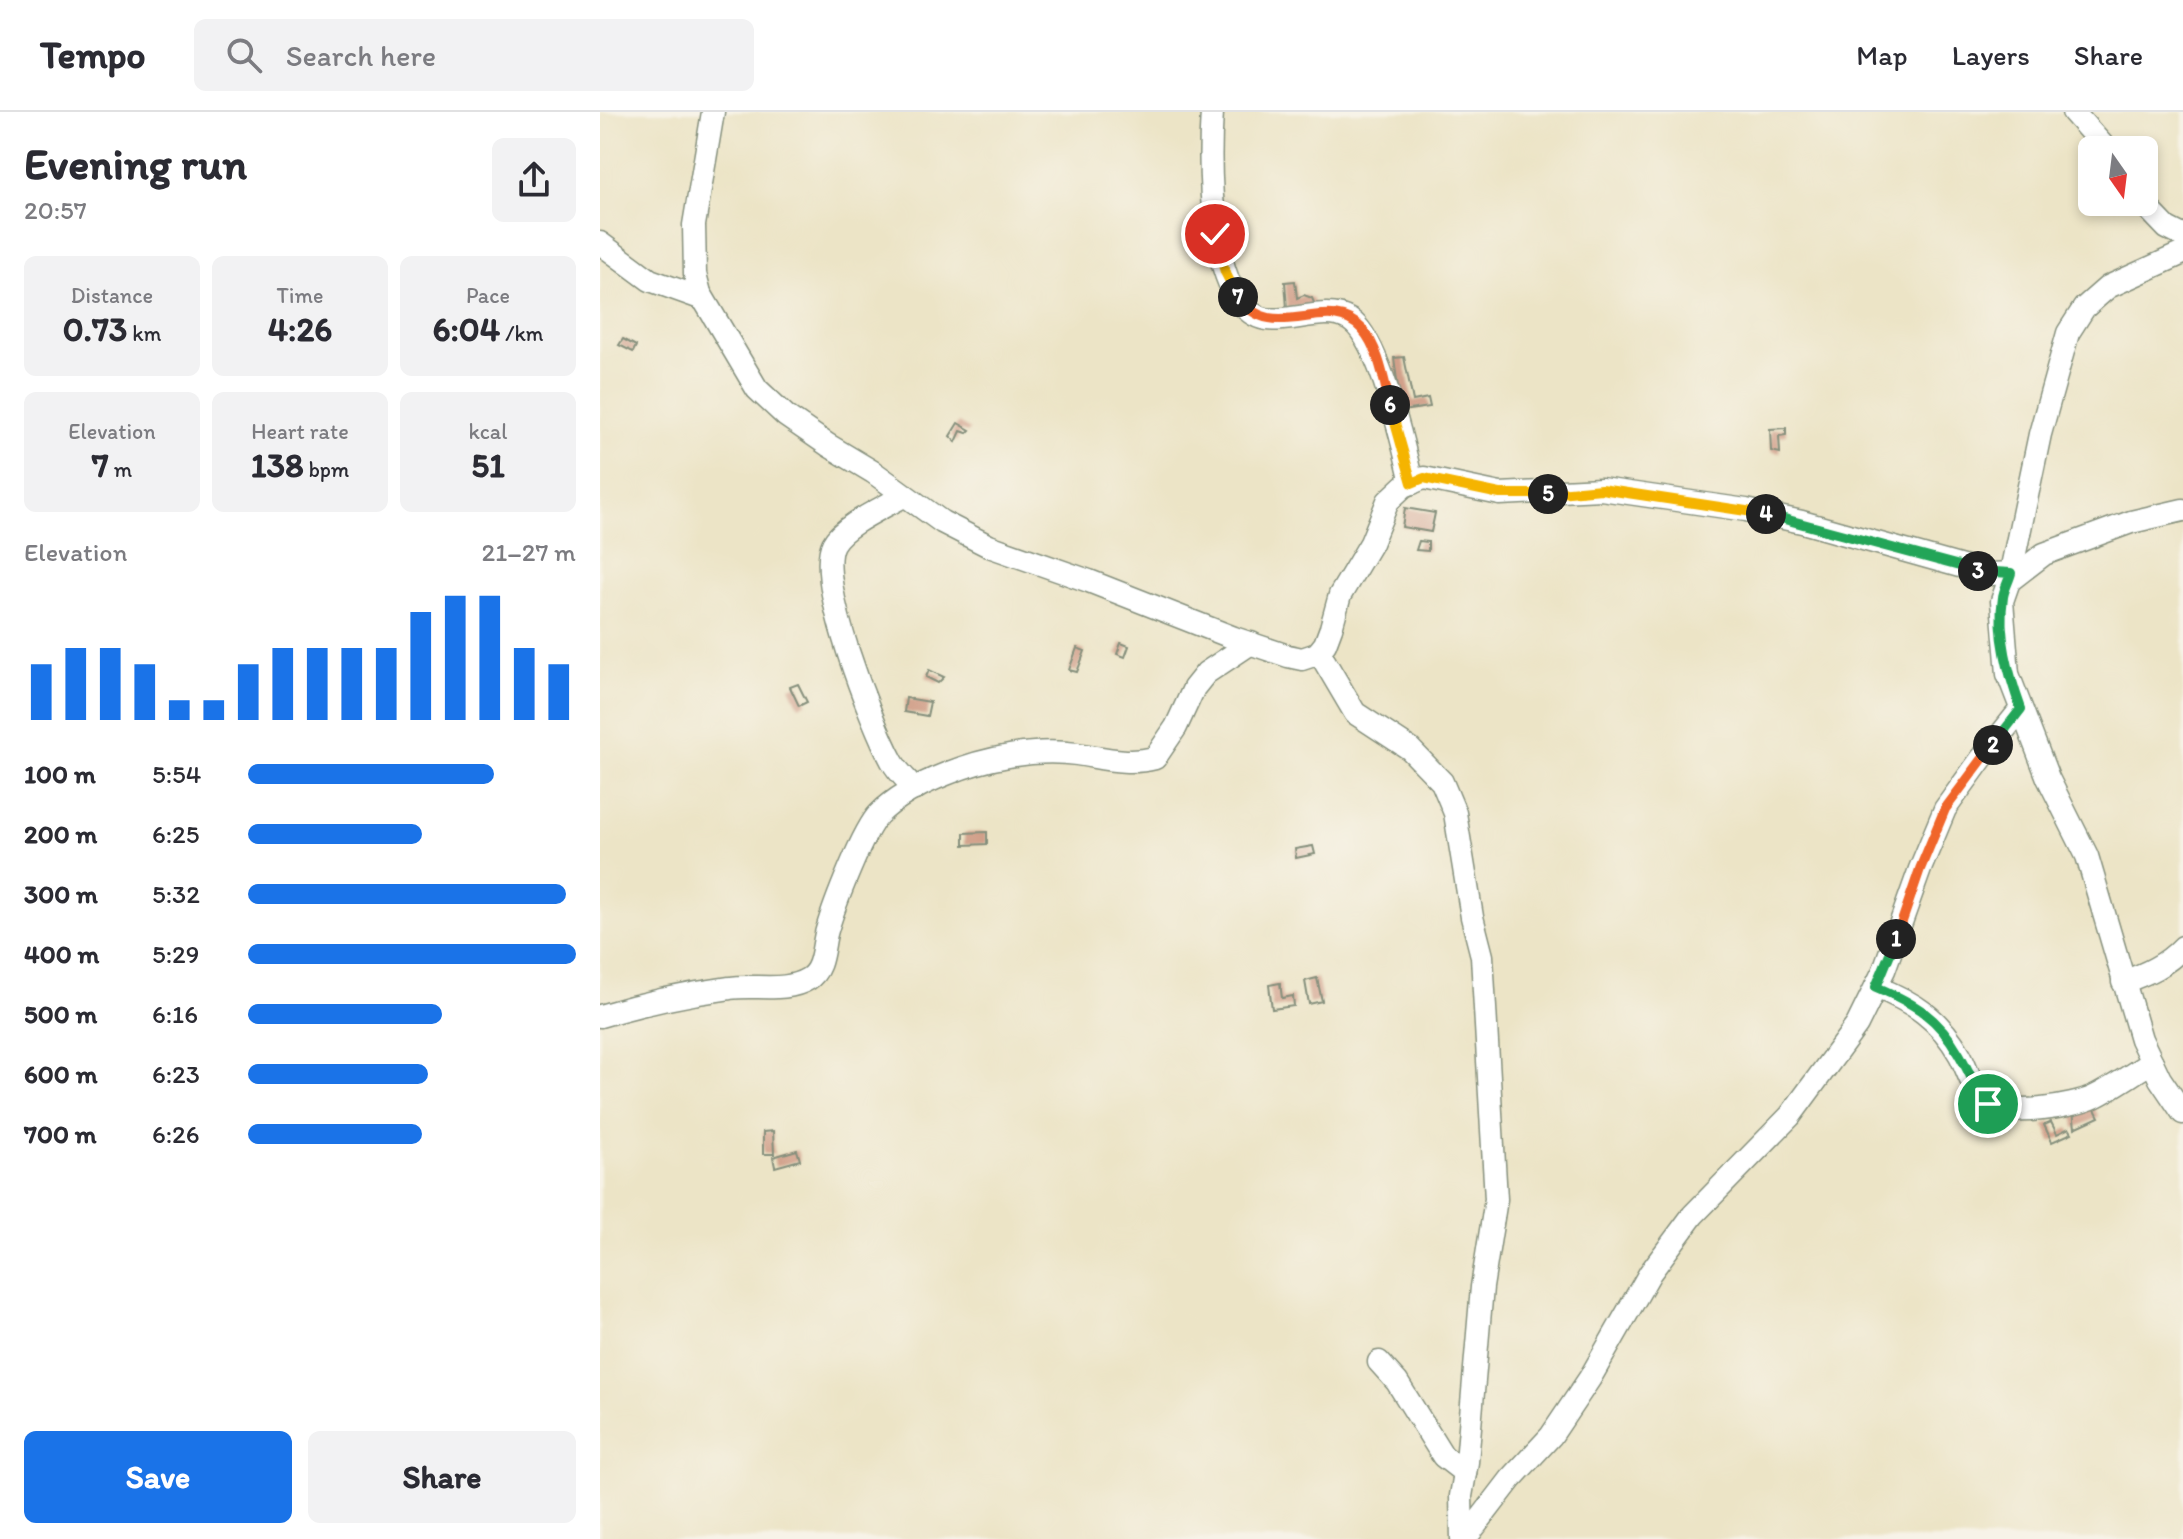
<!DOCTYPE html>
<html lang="en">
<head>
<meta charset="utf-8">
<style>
  :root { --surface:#fff; --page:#f2f2f3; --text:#2b2b33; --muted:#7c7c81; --line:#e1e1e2; --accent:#1a73e8 }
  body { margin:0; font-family:Itim,sans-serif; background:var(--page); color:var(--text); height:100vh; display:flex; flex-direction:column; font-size:30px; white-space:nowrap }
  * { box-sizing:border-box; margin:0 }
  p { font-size:26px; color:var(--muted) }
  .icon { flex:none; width:44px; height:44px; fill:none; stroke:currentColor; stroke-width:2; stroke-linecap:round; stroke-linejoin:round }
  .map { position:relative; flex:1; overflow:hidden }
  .details { display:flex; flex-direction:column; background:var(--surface); width:600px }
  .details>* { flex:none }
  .needle { width:52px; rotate:166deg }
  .tools { position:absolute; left:1478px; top:24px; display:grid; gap:16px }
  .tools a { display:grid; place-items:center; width:80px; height:80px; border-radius:12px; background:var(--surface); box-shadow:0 4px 12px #0003; font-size:40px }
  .pin { position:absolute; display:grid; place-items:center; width:68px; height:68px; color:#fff; margin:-34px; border:4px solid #fff; border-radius:50%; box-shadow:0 2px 8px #0007 }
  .km { position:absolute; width:40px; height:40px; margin:-20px; border-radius:50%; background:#222; color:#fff; font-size:22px; line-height:40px; text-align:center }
  .round { display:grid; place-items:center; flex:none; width:84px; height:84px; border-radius:12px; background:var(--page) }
  .headline { display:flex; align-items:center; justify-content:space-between; height:136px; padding:0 24px }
  h1 { font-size:44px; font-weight:800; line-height:60px }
  .metrics { display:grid; grid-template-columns:repeat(3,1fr); gap:12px; height:136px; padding:8px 24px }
  .metrics div { display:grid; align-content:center; border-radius:12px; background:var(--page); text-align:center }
  .metrics b { font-size:34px; font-weight:800 }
  .metrics small { font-size:22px; font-weight:400 }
  .metrics p { font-size:22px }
  .chart { height:224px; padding:16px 24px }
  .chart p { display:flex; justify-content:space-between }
  .chart svg { width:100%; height:144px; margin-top:8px; stroke:var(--accent); stroke-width:6 }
  .cta { display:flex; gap:16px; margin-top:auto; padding:16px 24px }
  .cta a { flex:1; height:92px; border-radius:12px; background:var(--accent); color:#fff; font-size:32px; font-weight:800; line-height:92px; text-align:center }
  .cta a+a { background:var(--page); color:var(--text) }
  ul { padding:0 24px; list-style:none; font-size:26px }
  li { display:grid; grid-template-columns:128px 96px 1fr; align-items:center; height:60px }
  li i { height:20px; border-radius:10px; background:var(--accent) }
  header { display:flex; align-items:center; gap:48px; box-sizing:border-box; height:112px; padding:0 40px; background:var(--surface); border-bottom:2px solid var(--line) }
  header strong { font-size:38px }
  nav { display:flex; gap:44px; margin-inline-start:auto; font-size:28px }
  .search { width:560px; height:72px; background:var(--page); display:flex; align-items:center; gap:20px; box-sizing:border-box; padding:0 28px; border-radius:12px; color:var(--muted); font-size:30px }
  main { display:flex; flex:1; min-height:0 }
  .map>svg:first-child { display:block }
</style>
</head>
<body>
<header>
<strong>Tempo</strong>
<div class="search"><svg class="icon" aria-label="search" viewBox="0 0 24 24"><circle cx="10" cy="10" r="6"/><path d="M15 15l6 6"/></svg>Search here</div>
<nav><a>Map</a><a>Layers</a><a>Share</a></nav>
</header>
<main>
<section class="details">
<div class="headline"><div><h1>Evening run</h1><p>20:57</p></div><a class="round"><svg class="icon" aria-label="share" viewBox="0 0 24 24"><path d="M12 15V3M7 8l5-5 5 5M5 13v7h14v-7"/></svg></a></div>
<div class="metrics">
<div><p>Distance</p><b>0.73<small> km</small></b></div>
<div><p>Time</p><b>4:26</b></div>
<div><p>Pace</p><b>6:04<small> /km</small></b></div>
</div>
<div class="metrics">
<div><p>Elevation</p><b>7<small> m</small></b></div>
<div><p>Heart rate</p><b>138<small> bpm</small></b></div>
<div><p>kcal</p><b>51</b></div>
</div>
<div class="chart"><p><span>Elevation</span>21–27 m</p>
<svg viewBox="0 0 160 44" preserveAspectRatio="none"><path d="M5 44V27M15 44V22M25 44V22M35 44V27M45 44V38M55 44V38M65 44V27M75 44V22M85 44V22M95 44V22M105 44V22M115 44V11M125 44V6M135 44V6M145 44V22M155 44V27"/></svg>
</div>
<ul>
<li><b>100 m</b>5:54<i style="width:75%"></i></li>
<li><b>200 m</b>6:25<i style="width:53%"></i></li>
<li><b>300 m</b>5:32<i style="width:97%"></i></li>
<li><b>400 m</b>5:29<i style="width:100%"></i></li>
<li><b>500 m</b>6:16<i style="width:59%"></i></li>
<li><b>600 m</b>6:23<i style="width:55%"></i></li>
<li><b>700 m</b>6:26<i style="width:53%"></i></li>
</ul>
<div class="cta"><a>Save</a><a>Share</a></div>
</section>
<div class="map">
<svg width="1583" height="1427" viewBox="0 0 1583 1427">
  <rect width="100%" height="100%" fill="#f7f3e8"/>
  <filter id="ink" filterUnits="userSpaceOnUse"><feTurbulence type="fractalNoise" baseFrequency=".0125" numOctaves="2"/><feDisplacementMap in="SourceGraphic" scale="16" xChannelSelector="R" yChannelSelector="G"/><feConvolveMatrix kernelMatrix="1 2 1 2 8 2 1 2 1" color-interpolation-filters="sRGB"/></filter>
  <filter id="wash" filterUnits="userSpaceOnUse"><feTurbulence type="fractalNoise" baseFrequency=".006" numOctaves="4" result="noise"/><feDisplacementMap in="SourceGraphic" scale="32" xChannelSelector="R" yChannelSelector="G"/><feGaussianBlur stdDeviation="1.8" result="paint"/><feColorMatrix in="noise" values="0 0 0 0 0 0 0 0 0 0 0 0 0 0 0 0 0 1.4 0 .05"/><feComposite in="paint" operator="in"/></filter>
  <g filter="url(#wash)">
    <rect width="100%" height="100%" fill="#ece4c6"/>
    <g id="blocks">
      <!-- building -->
      <g fill="#d1a08a">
        <path d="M695,169L697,186L704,183L712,186L715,193L687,196L685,170Z"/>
        <path d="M23,227L36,234L33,240L19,233Z"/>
        <path d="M804,245L813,289L828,286L830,295L801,299L794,246Z"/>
        <path d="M358,311L370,318L367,321L361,319L356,330L350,324Z"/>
        <path d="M1186,316V323L1179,324L1180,341L1171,339L1170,317Z"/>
        <path d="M805,396L835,401L831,420L802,415Z"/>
        <path d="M819,429L828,430V439L816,438Z"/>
        <path d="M521,531L529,534L525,545L517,542Z"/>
        <path d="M477,536L485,539L477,560L469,558Z"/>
        <path d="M329,558L344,565L338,571L326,565Z"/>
        <path d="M198,572L207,590L199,594L190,575Z"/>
        <path d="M306,586L330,590L327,604L304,600Z"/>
        <path d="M387,720V732L364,733V721Z"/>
        <path d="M713,734L715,742L696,746L695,737Z"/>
        <path d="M717,866L722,889L709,892L705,869Z"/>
        <path d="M680,871L682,886L693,884L694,894L672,897L669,873Z"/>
        <path d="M1491,989L1499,1005L1475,1016L1473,998Z"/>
        <path d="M1451,1010L1457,1022L1469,1016L1472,1021L1452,1030L1444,1013Z"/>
        <path d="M173,1019L174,1042H163V1020Z"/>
        <path d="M197,1038L200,1048L175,1055L173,1045Z"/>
      </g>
    </g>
  </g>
  <g filter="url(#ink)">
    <use href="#blocks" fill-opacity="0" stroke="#86907d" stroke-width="2"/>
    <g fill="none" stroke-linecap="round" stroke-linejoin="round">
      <defs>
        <g id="minor">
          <path d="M113,0L94,113L95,162L100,181L157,277L186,304L228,333L273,360L342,410L389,434L489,469L634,526L688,544L702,547L717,542L725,532L731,516L740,483L771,431L788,389L804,374L824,366L900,382L1001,377L1146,398L1202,410L1370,457L1390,462L1411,461"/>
          <path d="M612,0C609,45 606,196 666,207C692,211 727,193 750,208C779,226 804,335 812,371"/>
          <path d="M1473,0L1507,38"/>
          <path d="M1542,90L1567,116L1583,124"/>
          <path d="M0,131L50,168L103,187"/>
          <path d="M303,384C285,395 243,413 233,432C215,468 272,612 292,649C297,659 307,668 315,677"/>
          <path d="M1583,398L1531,410L1444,442L1409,469L1402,489L1408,562L1448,666L1487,744L1541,927L1560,967L1583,1001"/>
          <path d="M1409,469L1440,322L1468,221L1484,196L1508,175L1583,141"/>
          <path d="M719,540L755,601L810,637L842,670L855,701L872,805L882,844L896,1087L882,1175L867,1350L861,1384L862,1427"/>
          <path d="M1523,870C1546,862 1566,853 1583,835"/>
          <path d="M1276,875C1313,890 1339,906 1360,943C1368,958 1372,978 1387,990C1406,1006 1473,995 1494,985C1514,975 1533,961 1552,950"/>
          <path d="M0,904C43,891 86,882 130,876C155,872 185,881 208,867C224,857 222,834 227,818C234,794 263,718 279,702C297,684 323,671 346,662C385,646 435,636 477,642C504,646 527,653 555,646L576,615L594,576L606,561L651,531"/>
          <path d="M779,1250L797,1270L843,1344L865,1361"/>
          <path d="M865,1427L911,1367L951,1324L990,1266L1050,1161L1093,1103L1190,1004L1257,913L1284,858L1320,757L1345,697L1382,646L1421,597"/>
        </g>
      </defs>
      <!-- minor casing -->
      <use href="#minor" stroke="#86907d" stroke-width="25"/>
      <!-- minor -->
      <use href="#minor" stroke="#fff" stroke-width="22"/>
    </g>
  </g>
  <g fill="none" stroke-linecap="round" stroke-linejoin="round" filter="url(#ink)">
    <defs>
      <path id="split-1" d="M1296,827L1276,875C1314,891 1338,905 1359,942C1369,959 1375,976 1388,992"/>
      <path id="split-2" d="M1296,827L1320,757L1345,697L1393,633"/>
      <path id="split-3" d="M1378,459L1411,461C1409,469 1404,477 1403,485C1397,522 1409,563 1421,597L1393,633"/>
      <path id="split-4" d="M1166,402L1378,459"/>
      <path id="split-5" d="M948,382L1001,377L1166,402"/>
      <path id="split-6" d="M790,293L812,371L824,366L900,382H948"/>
      <path id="split-7" d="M638,185C674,235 727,179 762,217C779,236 784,269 790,293"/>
      <path id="split-8" d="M615,122L625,160L638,185"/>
    </defs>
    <!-- split-1 casing -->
    <use href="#split-1" stroke="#fff" stroke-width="16"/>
    <!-- split-2 casing -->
    <use href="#split-2" stroke="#fff" stroke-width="16"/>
    <!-- split-3 casing -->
    <use href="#split-3" stroke="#fff" stroke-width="16"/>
    <!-- split-4 casing -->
    <use href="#split-4" stroke="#fff" stroke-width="16"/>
    <!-- split-5 casing -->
    <use href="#split-5" stroke="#fff" stroke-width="16"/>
    <!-- split-6 casing -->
    <use href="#split-6" stroke="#fff" stroke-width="16"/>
    <!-- split-7 casing -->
    <use href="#split-7" stroke="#fff" stroke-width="16"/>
    <!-- split-8 casing -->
    <use href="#split-8" stroke="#fff" stroke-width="16"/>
    <!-- split-1 -->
    <use href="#split-1" stroke="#22a559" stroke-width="10"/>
    <!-- split-2 -->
    <use href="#split-2" stroke="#f0652b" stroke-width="10"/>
    <!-- split-3 -->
    <use href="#split-3" stroke="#22a559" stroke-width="10"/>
    <!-- split-4 -->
    <use href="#split-4" stroke="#22a559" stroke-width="10"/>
    <!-- split-5 -->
    <use href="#split-5" stroke="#f5b400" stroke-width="10"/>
    <!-- split-6 -->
    <use href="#split-6" stroke="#f5b400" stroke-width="10"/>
    <!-- split-7 -->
    <use href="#split-7" stroke="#f0652b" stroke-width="10"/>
    <!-- split-8 -->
    <use href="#split-8" stroke="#f5b400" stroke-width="10"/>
  </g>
</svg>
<div class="tools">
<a><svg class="needle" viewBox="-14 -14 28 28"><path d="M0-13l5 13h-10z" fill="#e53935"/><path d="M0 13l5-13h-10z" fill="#7c7c81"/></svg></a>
</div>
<div class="pin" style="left:1388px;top:992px;background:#1e9e55"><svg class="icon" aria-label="arrive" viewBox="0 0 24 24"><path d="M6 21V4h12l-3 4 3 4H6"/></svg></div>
<div class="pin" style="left:615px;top:122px;background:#d93025"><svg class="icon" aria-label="check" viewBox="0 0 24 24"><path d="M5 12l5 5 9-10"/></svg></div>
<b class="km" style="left:1296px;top:827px">1</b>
<b class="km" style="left:1393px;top:633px">2</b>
<b class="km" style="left:1378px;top:459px">3</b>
<b class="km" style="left:1166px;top:402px">4</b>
<b class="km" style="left:948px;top:382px">5</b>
<b class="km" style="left:790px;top:293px">6</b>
<b class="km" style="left:638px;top:185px">7</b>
</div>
</main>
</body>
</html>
